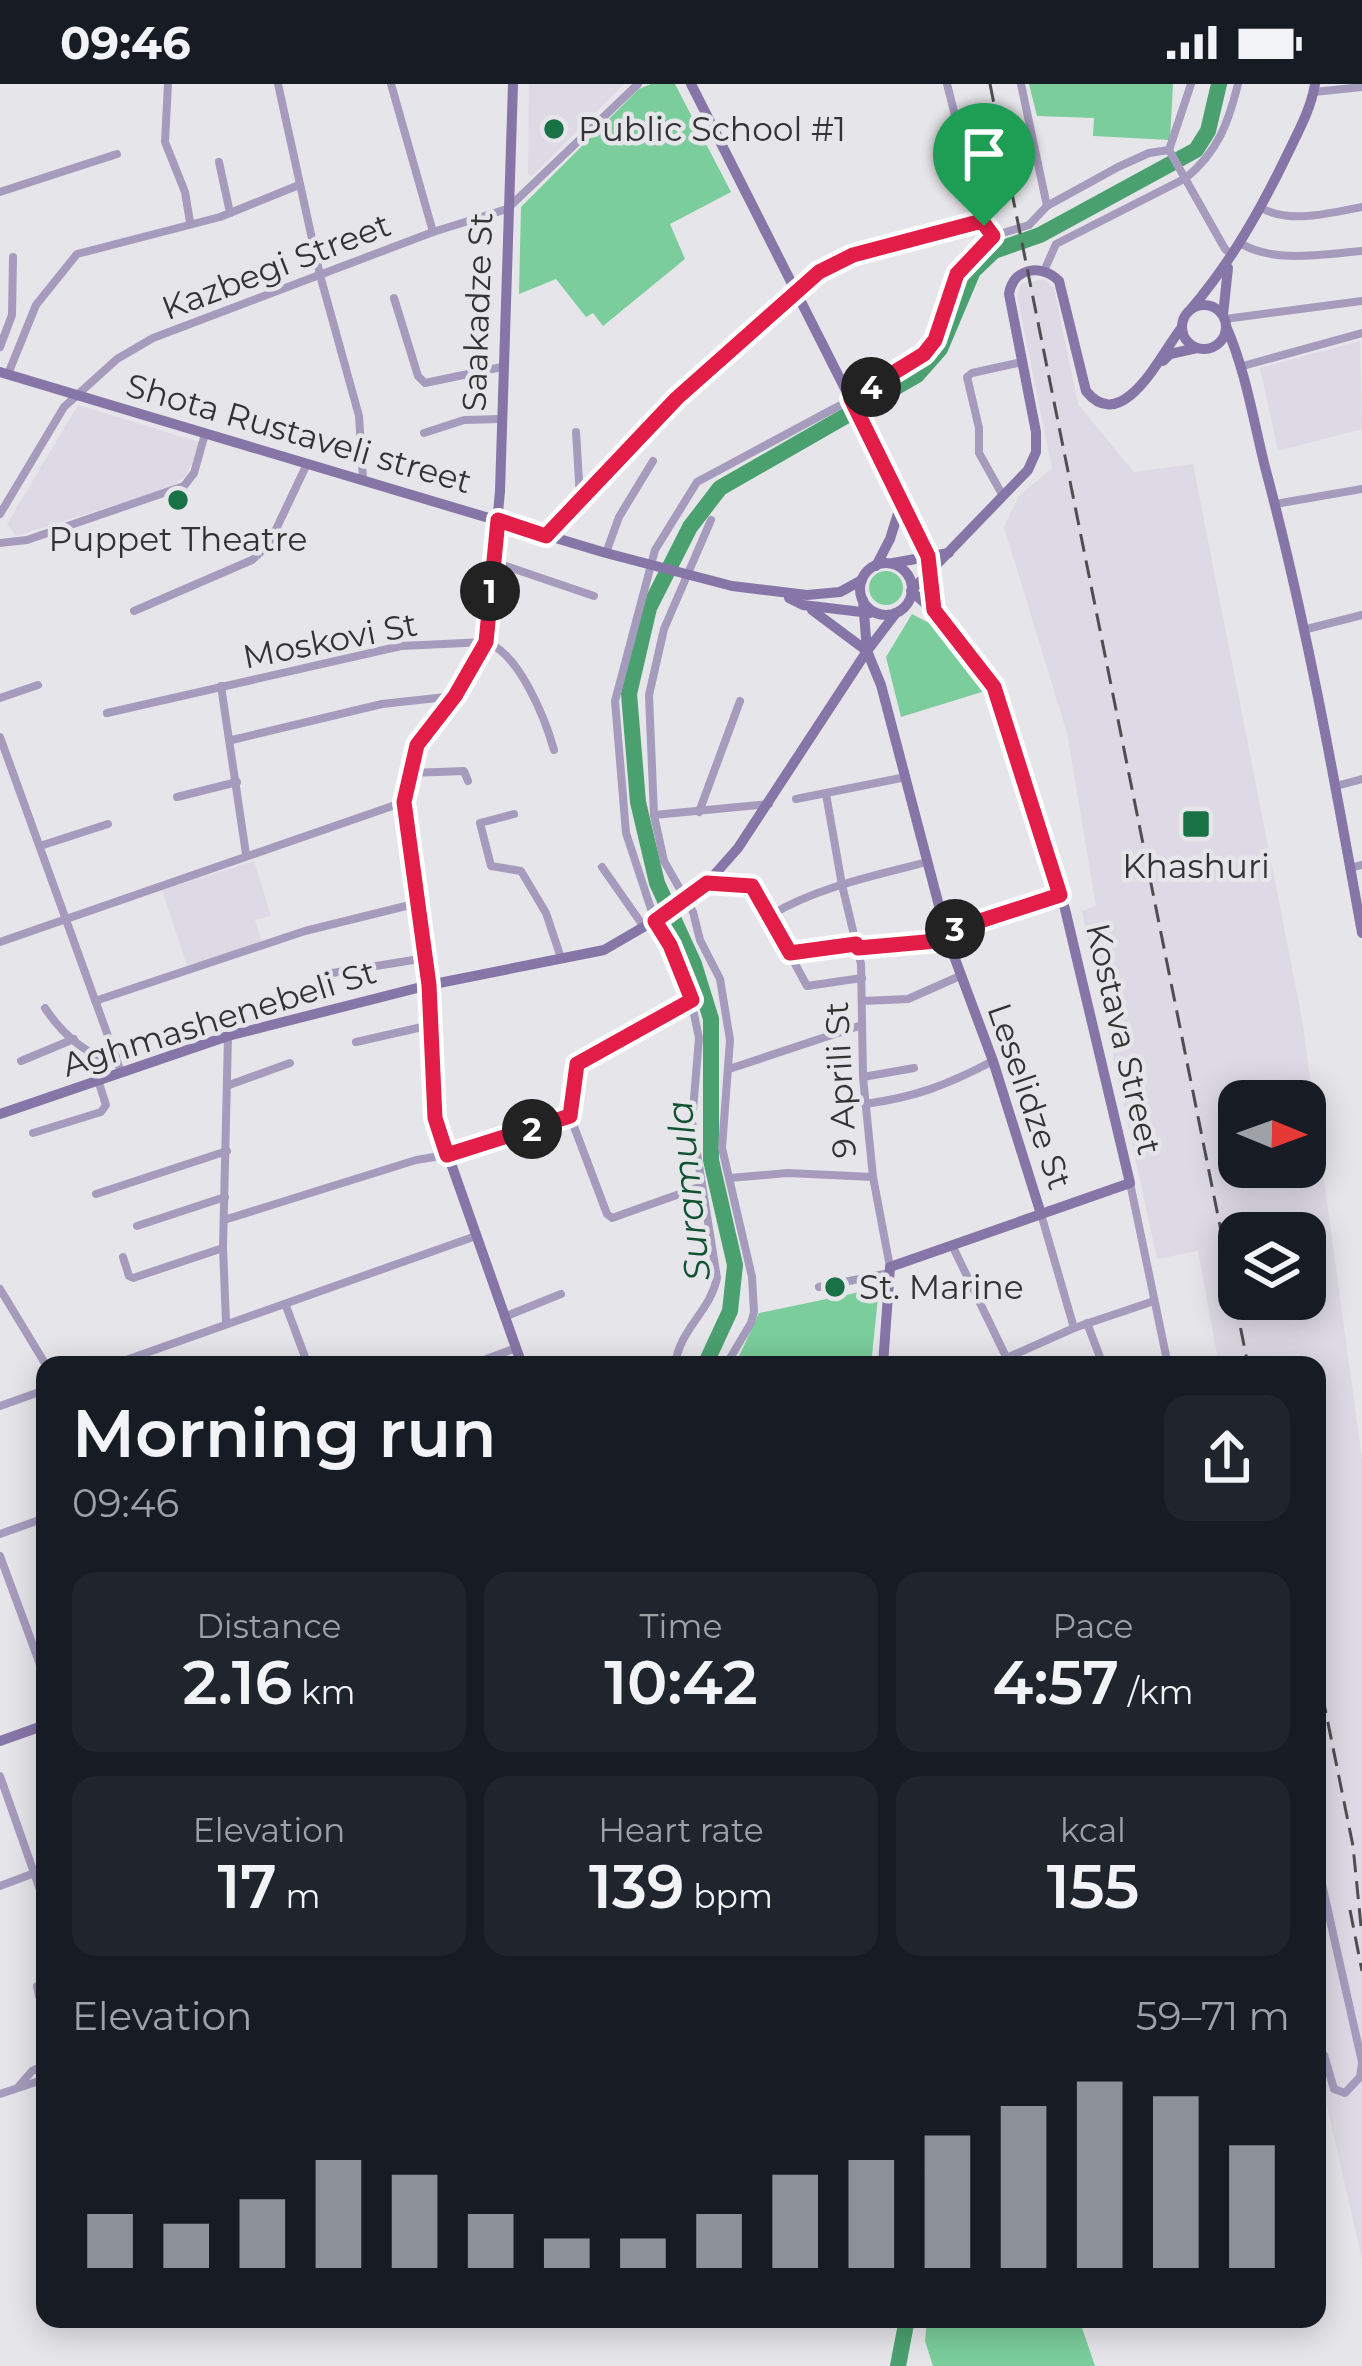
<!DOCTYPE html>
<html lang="en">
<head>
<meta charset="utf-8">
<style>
  :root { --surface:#171b24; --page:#20242c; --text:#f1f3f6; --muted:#9ea1a6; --accent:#8c9099 }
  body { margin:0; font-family:Montserrat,sans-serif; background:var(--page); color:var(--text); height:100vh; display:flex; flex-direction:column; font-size:45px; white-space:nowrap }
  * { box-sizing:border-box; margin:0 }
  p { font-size:39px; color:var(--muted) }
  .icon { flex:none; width:66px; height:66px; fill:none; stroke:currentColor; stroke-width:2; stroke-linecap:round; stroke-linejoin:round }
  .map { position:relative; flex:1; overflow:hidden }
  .drawer { position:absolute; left:36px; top:1272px; width:1290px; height:972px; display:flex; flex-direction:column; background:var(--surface); border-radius:24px; box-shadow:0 6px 30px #0003 }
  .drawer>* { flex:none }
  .needle { width:78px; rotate:91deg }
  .controls { position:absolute; left:1218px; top:996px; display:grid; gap:24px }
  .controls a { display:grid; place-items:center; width:108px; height:108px; border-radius:24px; background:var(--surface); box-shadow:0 6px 30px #0003; font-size:60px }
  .pin { position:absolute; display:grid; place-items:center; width:102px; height:102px; color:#fff; margin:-123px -51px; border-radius:50% 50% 50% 0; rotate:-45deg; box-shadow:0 0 12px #0007 }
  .pin .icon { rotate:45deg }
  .km { position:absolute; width:60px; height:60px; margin:-30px; border-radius:50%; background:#222; color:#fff; font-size:33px; line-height:60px; text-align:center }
  .round { display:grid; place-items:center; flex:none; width:126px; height:126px; border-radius:24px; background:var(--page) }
  .head { display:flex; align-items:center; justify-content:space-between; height:204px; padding:0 36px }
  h1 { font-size:66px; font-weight:600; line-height:90px }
  .stats { display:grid; grid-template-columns:repeat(3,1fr); gap:18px; height:204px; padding:12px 36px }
  .stats div { display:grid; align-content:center; border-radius:24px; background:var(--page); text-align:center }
  .stats b { font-size:60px; font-weight:600 }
  .stats small { font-size:33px; font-weight:400 }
  .stats p { font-size:33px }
  .chart { height:336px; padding:24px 36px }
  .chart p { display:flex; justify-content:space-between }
  .chart svg { width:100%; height:216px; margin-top:12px; stroke:var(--accent); stroke-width:6 }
  .status { display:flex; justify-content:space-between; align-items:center; height:84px; padding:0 60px; background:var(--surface); direction:ltr }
  .status svg { height:33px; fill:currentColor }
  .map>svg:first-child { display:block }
</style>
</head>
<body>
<div class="status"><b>09:46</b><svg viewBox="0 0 49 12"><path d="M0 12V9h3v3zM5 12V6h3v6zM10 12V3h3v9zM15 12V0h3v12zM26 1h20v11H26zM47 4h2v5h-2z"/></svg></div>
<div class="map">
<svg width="1362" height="2282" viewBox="0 0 1362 2282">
  <rect width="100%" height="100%" fill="#e6e5e9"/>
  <!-- built -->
  <g fill="#dddae5" fill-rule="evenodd">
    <path d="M529,0H624L531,93L528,90Z"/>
    <path d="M1045,195L1054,205L1078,320L1134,388L1193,380L1302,935L1362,1375V2175L1317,1979V1281H1219L1198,1167L1157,1175L1082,827L1096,822L1067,649L1004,443L1019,412L1052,384L1017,212L1021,200ZM1239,1017H1305V1083H1239ZM1239,1149H1305V1215H1239Z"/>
    <path d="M1360,257L1362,345L1278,367L1260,284Z"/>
    <path d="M78,321L202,359L186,391L172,403L16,452L7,440Z"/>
    <path d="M254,777L271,832L255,836L262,858L187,882L162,806Z"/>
  </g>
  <!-- green -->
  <g fill="#7bcd9c">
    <path d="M651,0H675L731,108L670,140L685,175L603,242L593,229L586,233L556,195L519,210L521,123L639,5Z"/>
    <path d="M1029,0H1173L1170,56L1093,52L1094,34L1037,32Z"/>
    <circle cx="886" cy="504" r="17"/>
    <path d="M912,530L946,548L985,607L901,633L886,573Z"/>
    <path d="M879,1204L871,1281H735L759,1229Z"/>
    <path d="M927,2235H1079L1095,2282H933L925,2257Z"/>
  </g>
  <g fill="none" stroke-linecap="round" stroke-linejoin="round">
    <!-- river -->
    <g stroke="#4ba070" stroke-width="16">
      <path d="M705,1281L730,1227L735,1181L711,1076V935L694,880L657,799L638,718L629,610L649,524L690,443L720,404L917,291L940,265L973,187L994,167L1040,151L1196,66L1208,47L1219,0"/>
      <path d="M898,2282L907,2235"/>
    </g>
    <!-- street -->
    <g stroke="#a59bbc" stroke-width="8">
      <path d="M168,0L165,58L185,108L190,138"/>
      <path d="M278,0L320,191L359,332L363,394"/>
      <path d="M391,0L433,148"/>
      <path d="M947,0L982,137L993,152"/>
      <path d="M1021,0L1047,122"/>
      <path d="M1314,8L1362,3"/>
      <path d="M1169,66L1191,0"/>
      <path d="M219,78L230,129"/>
      <path d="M0,108L117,70"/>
      <path d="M1261,124C1291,140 1330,129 1362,123"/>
      <path d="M1240,159C1274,180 1323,170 1362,167"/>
      <path d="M1044,187L1056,160L1186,94C1218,67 1228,40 1238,0"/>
      <path d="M394,214L418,292L425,299L502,283"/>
      <path d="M1225,235L1362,217"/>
      <path d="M0,263L12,231L13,173"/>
      <path d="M1243,282L1362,249"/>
      <path d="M8,290L36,221L77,170L220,133L299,101"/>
      <path d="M576,348L580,413"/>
      <path d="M424,349L464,336L501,335"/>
      <path d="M1003,412L979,369V344L967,293L972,289L1022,278"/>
      <path d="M1275,420L1362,405"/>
      <path d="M0,430L64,323L117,275L153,254L433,148L507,125L638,0"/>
      <path d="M711,436L664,545L649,611L654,731L664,777L693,828L700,856L720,895L730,956L722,1064L752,1193L754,1228L751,1239L726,1281"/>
      <path d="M547,450L677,314L819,187L853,171L982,137"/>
      <path d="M0,459L27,456L184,402L194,389L205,350"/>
      <path d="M606,469L619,433L653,377"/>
      <path d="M494,478L594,512"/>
      <path d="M134,527L252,476L269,460L307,380"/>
      <path d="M1303,546L1362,531"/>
      <path d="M221,602L246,770"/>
      <path d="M0,614L38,601"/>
      <path d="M107,629L401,562L486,558C519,569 545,634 554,666"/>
      <path d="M0,653L121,988"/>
      <path d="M232,656L382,620L455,612"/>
      <path d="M410,689L464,687L468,697"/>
      <path d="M1336,702L1362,695"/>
      <path d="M826,710L842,801L861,880L863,993L873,1093L890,1183"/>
      <path d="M177,713L237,698"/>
      <path d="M796,715L906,693"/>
      <path d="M699,728L740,617"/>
      <path d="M514,730L480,739L491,782L521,787L546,829L561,874"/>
      <path d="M654,731L769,720"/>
      <path d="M40,762L108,740"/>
      <path d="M602,783L644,843"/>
      <path d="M1350,784L1362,781"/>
      <path d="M708,799L754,804L807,902L862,894"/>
      <path d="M771,831C818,803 874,792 927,778"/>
      <path d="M946,847L1061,811"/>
      <path d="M0,858L404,718"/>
      <path d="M858,864L948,856"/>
      <path d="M790,869L856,860"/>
      <path d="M326,890L426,874"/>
      <path d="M691,916L577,979L570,1032L607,1130L612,1134L702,1102"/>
      <path d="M95,917L305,847L418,819"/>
      <path d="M862,917L908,915L960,892"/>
      <path d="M45,924C58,944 89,978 116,973"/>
      <path d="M356,958L431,941"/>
      <path d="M21,977L74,955"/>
      <path d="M729,985L862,941"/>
      <path d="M863,993L914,984"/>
      <path d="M229,1001L290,979"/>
      <path d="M865,1020C916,1013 947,1001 993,977"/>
      <path d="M33,1049L101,1028L106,1021L98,996"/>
      <path d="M730,1094L788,1089L873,1093"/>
      <path d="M1130,1099L1168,1281"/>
      <path d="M96,1110L227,1067"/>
      <path d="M1041,1130L1074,1244"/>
      <path d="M224,1136L416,1076L459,1069L570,1032"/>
      <path d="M137,1142L225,1113"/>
      <path d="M952,1161L1010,1281"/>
      <path d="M123,1173L129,1192L133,1194L223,1164"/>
      <path d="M819,1203L889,1189"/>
      <path d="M0,1205L46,1281"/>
      <path d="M286,1222L308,1281"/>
      <path d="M504,1233L561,1210"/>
      <path d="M226,1238L223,1164L228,952"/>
      <path d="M1087,1239L1103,1281"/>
      <path d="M112,1281L476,1152"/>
      <path d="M470,1281L516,1264"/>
      <path d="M675,1281C680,1244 710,1228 717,1194L692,1038L699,954L691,916L670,861L655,837L626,749L615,617L655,466L697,398L863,309L924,270L935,256L957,190L993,152L1029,141L1047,122L1118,83L1149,69L1169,66L1225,165L1232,171"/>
      <path d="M991,1281L1074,1244L1154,1217"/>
      <path d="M0,1322L45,1306"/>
      <path d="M0,1450L45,1434"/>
      <path d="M0,1472L45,1594"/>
      <path d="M0,1692L45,1820"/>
      <path d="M1317,1778L1362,1978"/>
      <path d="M0,1802L45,1785"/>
      <path d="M39,1912L37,1902L45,1898"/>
      <path d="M1317,1965L1324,1971L1334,2005L1345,2009L1360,1993L1362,1979"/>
      <path d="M19,2002L32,1987L45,1981"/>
      <path d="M0,2010L45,1995"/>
    </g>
    <!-- secondary -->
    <g stroke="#8676a7" stroke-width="10">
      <path d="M513,0L500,407L486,558L455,612L417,661L404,718L429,901L435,1034L522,1281"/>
      <path d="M691,0L919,451L931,487L934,526"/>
      <circle cx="1204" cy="243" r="22"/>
      <path d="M1191,225C1231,178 1260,127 1287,71C1298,48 1311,25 1315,0"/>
      <path d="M1223,231L1228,184"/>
      <path d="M1226,242C1246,288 1253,335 1265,383C1306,536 1334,693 1362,849"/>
      <path d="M1163,277L1170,270L1197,264"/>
      <path d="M0,288L606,469L732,502L807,511L840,508L862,496"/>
      <path d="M893,479L949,469"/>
      <circle cx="886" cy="505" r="26"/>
      <path d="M876,482L890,455L901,420"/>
      <path d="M789,514L803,521L870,529"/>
      <path d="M863,516L867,567L881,601L948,856L993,977L1041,1130"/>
      <path d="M812,526L867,567"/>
      <path d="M0,1030L228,952L429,901L604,866L659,834L707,799L738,764L867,567L896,529"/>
      <path d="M883,1281L890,1183L1130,1099L1065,825L994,603L951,542L911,507L1028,386L1036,368V348L1009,210C1013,184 1041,179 1059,197L1086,307C1123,353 1162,268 1182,243"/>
      <path d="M0,1657L45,1641"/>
    </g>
    <!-- rail -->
    <g stroke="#4f4f51" stroke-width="3" stroke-dasharray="18 9" stroke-linecap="butt">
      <path d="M990,0L1248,1281"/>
      <path d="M1317,1585L1353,1762L1361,1842"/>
      <path d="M1350,1826L1362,1887"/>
    </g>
  </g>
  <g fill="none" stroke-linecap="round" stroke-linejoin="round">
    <defs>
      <path id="route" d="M982,137L993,152L957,190L935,256L924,270L851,315L928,472L934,526L994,603L1060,811L946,848L948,856L858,864L856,860L790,869L752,802L707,799L655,837L670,861L692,916L577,980L570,1032L447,1071L435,1034L429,901L404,718L417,661L455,612L486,558L498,436L546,452L677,314L819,188L853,171Z"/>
    </defs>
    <!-- route casing -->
    <use href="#route" stroke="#fff" stroke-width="24"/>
    <!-- route -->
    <use href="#route" stroke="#e11d48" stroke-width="15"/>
  </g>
  <!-- markers -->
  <g fill="#187246" stroke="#e6e5e9" stroke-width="4.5">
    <circle cx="554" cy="45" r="12"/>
    <circle cx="178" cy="416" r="12"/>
    <rect x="1181" y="725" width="30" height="30" rx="6"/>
    <circle cx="835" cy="1203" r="12"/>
  </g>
  <g text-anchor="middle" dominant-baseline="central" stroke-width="9" stroke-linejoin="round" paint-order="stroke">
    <!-- poi labels -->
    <g font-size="33" fill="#333334" stroke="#e6e5e9" text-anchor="start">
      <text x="578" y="45">Public School #1</text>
      <text x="178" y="455" text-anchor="middle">Puppet Theatre</text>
      <text x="1196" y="782" text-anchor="middle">Khashuri</text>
      <text x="859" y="1203">St. Marine</text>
    </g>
    <!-- street labels -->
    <g font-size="33" fill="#333334" stroke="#e6e5e9">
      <text transform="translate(276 182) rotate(-21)">Kazbegi Street</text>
      <text transform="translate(477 228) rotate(-88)">Saakadze St</text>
      <text transform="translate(299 349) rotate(16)">Shota Rustaveli street</text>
      <text transform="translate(330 556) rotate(-11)">Moskovi St</text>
      <text transform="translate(219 934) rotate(-17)">Aghmashenebeli St</text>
      <text transform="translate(1124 955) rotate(77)">Kostava Street</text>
      <text transform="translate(840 996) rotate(-93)">9 Aprili St</text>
      <text transform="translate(1030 1012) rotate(71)">Leselidze St</text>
    </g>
    <!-- water labels -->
    <g font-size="36" font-style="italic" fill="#115232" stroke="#e6e5e9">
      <text transform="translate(688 1107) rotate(-96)">Suramula</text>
    </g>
  </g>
</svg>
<div class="controls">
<a><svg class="needle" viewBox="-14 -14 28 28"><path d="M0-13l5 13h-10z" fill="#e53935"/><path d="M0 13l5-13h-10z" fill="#9ea1a6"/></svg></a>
<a><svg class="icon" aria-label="layers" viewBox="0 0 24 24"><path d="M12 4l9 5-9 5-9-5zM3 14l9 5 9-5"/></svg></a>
</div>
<div class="pin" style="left:984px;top:142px;background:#1e9e55"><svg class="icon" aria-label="arrive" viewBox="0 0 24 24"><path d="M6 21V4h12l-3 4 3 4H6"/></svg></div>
<b class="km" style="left:490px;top:507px">1</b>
<b class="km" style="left:532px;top:1045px">2</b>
<b class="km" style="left:955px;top:845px">3</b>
<b class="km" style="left:871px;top:303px">4</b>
<section class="drawer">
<div class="head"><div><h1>Morning run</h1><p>09:46</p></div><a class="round"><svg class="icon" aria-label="share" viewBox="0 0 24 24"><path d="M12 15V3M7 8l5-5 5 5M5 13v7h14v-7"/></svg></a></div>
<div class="stats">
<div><p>Distance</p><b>2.16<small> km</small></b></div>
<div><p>Time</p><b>10:42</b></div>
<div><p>Pace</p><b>4:57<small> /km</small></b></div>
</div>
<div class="stats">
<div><p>Elevation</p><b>17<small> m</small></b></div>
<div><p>Heart rate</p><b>139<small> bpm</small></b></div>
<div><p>kcal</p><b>155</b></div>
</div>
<div class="chart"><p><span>Elevation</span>59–71 m</p>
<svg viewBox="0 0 160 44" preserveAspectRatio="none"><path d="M5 44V33M15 44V35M25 44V30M35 44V22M45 44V25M55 44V33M65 44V38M75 44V38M85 44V33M95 44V25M105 44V22M115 44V17M125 44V11M135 44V6M145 44V9M155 44V19"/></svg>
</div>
</section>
</div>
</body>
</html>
